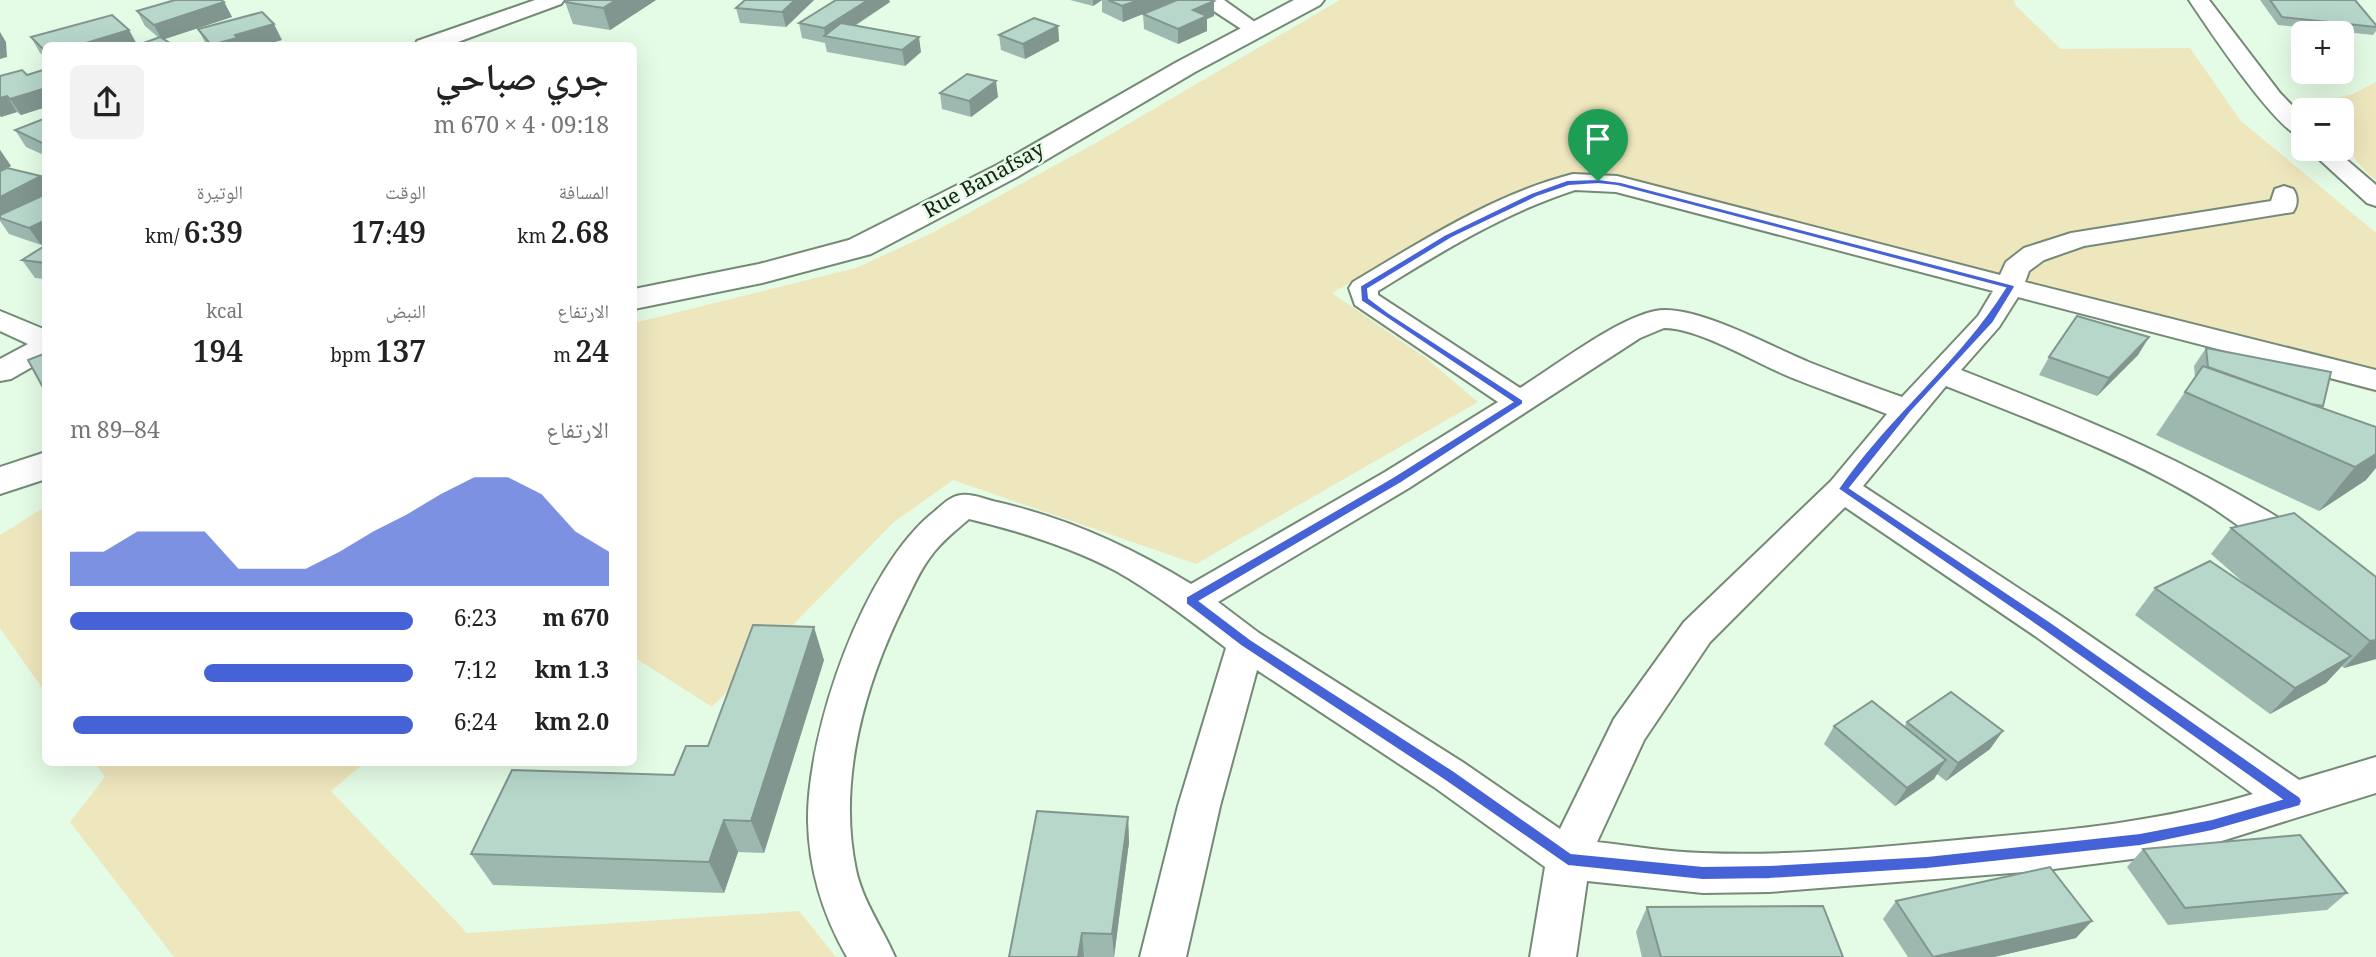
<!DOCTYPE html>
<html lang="ar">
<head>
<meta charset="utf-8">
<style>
  :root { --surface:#fff; --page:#f2f2f2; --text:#222; --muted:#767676; --accent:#4563d6 }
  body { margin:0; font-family:Georgia,"Noto Naskh Arabic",serif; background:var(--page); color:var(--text); direction:rtl; height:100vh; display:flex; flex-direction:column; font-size:26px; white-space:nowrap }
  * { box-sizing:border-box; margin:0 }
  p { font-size:23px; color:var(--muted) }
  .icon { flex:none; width:38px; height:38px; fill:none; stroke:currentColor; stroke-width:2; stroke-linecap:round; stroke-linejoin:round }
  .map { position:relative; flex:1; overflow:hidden; direction:ltr }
  .panel { position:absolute; left:42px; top:42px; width:595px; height:724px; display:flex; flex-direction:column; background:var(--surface); border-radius:10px; box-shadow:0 7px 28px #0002; direction:rtl }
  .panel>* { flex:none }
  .controls { position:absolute; left:2291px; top:21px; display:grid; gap:14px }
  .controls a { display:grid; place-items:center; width:63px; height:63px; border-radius:10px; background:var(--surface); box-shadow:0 7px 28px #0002; font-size:35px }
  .pin { position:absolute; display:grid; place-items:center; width:60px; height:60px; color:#fff; margin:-72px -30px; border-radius:50% 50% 50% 0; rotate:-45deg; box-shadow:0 0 7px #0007 }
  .pin .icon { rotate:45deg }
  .round { display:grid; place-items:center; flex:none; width:74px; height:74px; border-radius:10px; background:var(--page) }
  .head { display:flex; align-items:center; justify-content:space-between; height:119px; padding:0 28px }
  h1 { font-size:38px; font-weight:600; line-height:52px }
  .figures { display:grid; grid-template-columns:repeat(3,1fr); gap:10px; height:119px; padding:7px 28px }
  .figures div { display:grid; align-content:center }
  .figures b { font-size:30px; font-weight:600 }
  .figures small { font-size:19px; font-weight:400 }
  .figures p { font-size:19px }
  .chart { height:196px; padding:14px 28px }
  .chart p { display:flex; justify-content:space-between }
  .chart svg { width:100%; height:126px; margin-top:7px; fill:var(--accent); opacity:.7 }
  ul { padding:0 28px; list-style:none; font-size:23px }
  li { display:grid; grid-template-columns:112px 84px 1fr; align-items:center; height:52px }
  li i { height:18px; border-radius:9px; background:var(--accent) }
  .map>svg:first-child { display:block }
</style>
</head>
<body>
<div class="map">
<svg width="2376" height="957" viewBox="0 0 2376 957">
  <rect width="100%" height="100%" fill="#e4fbe5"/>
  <!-- green -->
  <g fill="#eee6bd">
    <path d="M1340,0H2014L2015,5L2061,49L2190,48L2240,120L2376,233V393L1594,173L1517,191L1332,293L1426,358L1478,402L1196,564L953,480L894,522L712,707L634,657V323L856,268L930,234L1094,144Z"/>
    <path d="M2376,82V180L2365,171L2342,142V110H2316L2312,104L2353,94Z"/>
    <path d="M45,507V692L0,628V535Z"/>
    <path d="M95,763H364L331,791L467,933L799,911L836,957H174L70,822L105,777Z"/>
  </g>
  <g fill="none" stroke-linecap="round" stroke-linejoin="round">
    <defs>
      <g id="minor">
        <path d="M535,0H564L561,4L447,46H415L417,41Z"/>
        <path d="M1197,0H1224L1266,30L1263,34H1249Z"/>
        <path d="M2189,0H2209L2280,93L2303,117V138C2277,132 2207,27 2189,0Z"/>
        <path d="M2308,149H2334L2376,185V206L2367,203Z"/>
        <path d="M1573,174L1617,176L2000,275L2006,262L2024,248L2071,233L2271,201L2275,189L2284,186L2293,189C2298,196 2298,205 2293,212L2084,246L2044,260L2029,271L2025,282L2376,370V390L2018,297L1999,327L1961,370C2083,418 2202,465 2311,539L2317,548L2311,557C2306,559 2301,561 2296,560C2281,557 2227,517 2210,506C2128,455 2035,422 1946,386L1863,486L2061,616L2299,780L2376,757V793L2212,844L2140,858L2038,871L1769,892L1703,893L1587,881L1576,957H1530L1545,867L1434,787L1257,670L1220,806L1186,957H1140L1178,806L1226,648C1190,620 1155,593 1116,571C1071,547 1019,531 969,519C955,531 941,542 931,556C920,570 913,587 905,603C865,683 837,780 856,870C863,902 882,927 895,957H847C823,915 809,870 808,821C807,732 863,567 935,511C943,504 951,496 961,495C972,493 987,500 997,502C1067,518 1131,547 1191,584L1385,472L1498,402L1355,305L1349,288L1353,282C1422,241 1494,194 1573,174ZM1575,190L1616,192L1993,291L1978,316L1902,397C1871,386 1841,375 1811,363C1773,348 1694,303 1655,311C1614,320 1557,365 1520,388L1378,295V291C1441,252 1504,213 1575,190ZM1664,328C1699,328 1756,363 1790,377C1822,390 1855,401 1887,414L1831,481L1684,622L1614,719L1560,829L1464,763L1259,633L1218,602L1409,488L1640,338ZM1845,507L2035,636L2253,794C2164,821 2072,830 1980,838C1891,846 1793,857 1703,853C1668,852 1632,846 1597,842L1644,740L1710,642Z"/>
        <path d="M0,311L46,330V359L11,379L0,381V359L28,344L0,331Z"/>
      </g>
      <g id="major">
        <path d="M1294,0H1324L1320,5L1195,72L1017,177L871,254L762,283L634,309V289L759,264L849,240L997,165L1177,62Z"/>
        <path d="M46,452V479L0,494V467Z"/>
      </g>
    </defs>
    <!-- minor casing -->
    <use href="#minor" stroke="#758a76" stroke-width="4"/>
    <!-- major casing -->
    <use href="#major" stroke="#758a76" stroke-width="4"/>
    <!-- minor -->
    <use href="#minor" fill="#fff" fill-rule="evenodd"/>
    <!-- major -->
    <use href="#major" fill="#fff" fill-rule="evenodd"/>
  </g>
  <!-- wall -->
  <g fill="#9db9af">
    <path d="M656,0L610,30L573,24L565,2Z"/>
    <path d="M745,0H814L786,27L740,23L736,8Z"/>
    <path d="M836,0H889L890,2L855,26L921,52L905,66L827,52L825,43L802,38L799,23Z"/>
    <path d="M1070,0H1211L1214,1V16L1207,19V31L1178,44L1144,29L1143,14L1160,7L1123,22L1102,12V0L1093,6Z"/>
    <path d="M2260,0H2355L2376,27V31L2373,35L2278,25Z"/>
    <path d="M224,2L232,17L164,39L175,46H46V58L40,53L31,37L137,45L159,38L145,26L137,11Z"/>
    <path d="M1058,26L1059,41L1025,59L1001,50L999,35Z"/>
    <path d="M198,29L282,40L260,46H207Z"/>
    <path d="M46,69V107L21,115L17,112L1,117L0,116V76L27,75Z"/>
    <path d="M940,93L998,97L971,117L942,109Z"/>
    <path d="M46,118V156L26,147L15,130Z"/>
    <path d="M0,150L11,166L7,168L41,245L9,234L0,221Z"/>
    <path d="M46,245V279L35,278L22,260Z"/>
    <path d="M2149,337L2138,355L2097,396L2039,375L2049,357Z"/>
    <path d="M2206,348L2323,406L2322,408L2366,480L2319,511L2156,435L2195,377L2194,366Z"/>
    <path d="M2231,528L2376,577V659L2344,668L2342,666L2326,683L2270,714L2135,615L2155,588L2251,589L2211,554Z"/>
    <path d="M824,660L764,853L738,852L724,893L493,885L471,854L674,775L708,746Z"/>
    <path d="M1907,722L1990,749L1946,781L1937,774L1934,779L1895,806L1824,744L1834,726L1904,727Z"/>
    <path d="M1128,817L1129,842L1114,957H1009Z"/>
    <path d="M2143,849L2347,893L2327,910L2168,925L2127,867Z"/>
    <path d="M1896,901L2076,938L1994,957H1908L1883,919Z"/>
    <path d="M1647,907L1843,957H1642L1636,932Z"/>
  </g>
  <!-- shaded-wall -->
  <g fill="#80968e">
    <path d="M616,0H656L610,30L603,8Z"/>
    <path d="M795,0H814L786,27L782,12Z"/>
    <path d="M868,0H889L890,2L835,38L825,36L824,28Z"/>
    <path d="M1093,0H1102L1093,6Z"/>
    <path d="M1139,0H1178L1123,22L1122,6Z"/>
    <path d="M1214,1V16L1207,19V31L1178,44V29L1193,10Z"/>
    <path d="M224,2L232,17L162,40L154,25Z"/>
    <path d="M274,24L282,40L260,46H211L235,35Z"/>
    <path d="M1058,26L1059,41L1025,59L1023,44Z"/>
    <path d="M129,30L138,46H76Z"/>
    <path d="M0,32L6,42L7,57L0,59Z"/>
    <path d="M919,37L921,52L905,66L902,50Z"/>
    <path d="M996,81L998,97L971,117L969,101Z"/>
    <path d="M46,88V107L21,115L10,99Z"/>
    <path d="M7,96L17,112L1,117L0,115V98Z"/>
    <path d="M0,150L11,166L0,172Z"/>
    <path d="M41,176L46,183V197L0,218V197Z"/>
    <path d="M46,220V243L41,245L29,228Z"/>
    <path d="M2149,337L2138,355L2097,396L2109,378Z"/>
    <path d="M2376,454V468L2366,480L2319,511L2355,467Z"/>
    <path d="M814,627L824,660L764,853L751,821Z"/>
    <path d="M2376,640V659L2344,668L2370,641Z"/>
    <path d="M2351,656L2326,683L2270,714L2295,688Z"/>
    <path d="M2003,731L1990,749L1946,781L1958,763Z"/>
    <path d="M1946,760L1934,779L1895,806L1907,788Z"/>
    <path d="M1128,817L1129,842L1114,957L1112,934Z"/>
    <path d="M724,820L738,852L724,893L709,862Z"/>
    <path d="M2092,921L2076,938L1994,957H1935Z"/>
    <path d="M1082,933L1084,957H1078Z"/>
  </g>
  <!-- building -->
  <g fill="#b7d7cb" stroke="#80968e" stroke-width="2">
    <path d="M175,0H221L224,2L154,25L137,11Z"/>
    <path d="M569,0H616L603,8L565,2Z"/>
    <path d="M745,0H795L782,12L736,8Z"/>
    <path d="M836,0H868L824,28L799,23Z"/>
    <path d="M1108,0H1139L1122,6Z"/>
    <path d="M1177,0H1211L1214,1L1193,10L1207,16L1178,29L1143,14Z"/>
    <path d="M2270,0H2355L2376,25V27L2282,17Z"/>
    <path d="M262,12L274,24L235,35L237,38L211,45L198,29Z"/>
    <path d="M112,15L129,30L76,46H46V52L31,37Z"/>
    <path d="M1034,18L1058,26L1023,44L999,35Z"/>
    <path d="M841,23L919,37L902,50L824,36Z"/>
    <path d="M160,37L175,46H135Z"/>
    <path d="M46,69V88L10,99L7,96L0,98V76L22,70L27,75Z"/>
    <path d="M967,74L996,81L969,101L940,93Z"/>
    <path d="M46,118V141L42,143L15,130Z"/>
    <path d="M7,168L41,176L0,197V171Z"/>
    <path d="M46,194V220L29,228L0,218V215Z"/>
    <path d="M46,245V263L22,260Z"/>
    <path d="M2077,316L2149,337L2109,378L2049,357Z"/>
    <path d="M2206,348L2331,372L2323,406L2311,404L2208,367Z"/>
    <path d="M46,353V391H45L28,360Z"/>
    <path d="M2203,366L2376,427V454L2355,467L2185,392Z"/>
    <path d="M2294,513L2376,577V640L2370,641L2231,528Z"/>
    <path d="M2210,561L2351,656L2295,688L2155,588Z"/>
    <path d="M753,625L814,627L751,821L724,820L709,862L471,854L512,770L674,775L686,746H708Z"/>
    <path d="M1951,692L2003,731L1958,763L1907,722Z"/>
    <path d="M1872,701L1946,760L1907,788L1834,726Z"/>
    <path d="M1037,811L1128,817L1112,934L1082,933L1078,957H1009Z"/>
    <path d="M2300,835L2347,893L2185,908L2143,849Z"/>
    <path d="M2050,867L2092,921L1933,957L1896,901Z"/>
    <path d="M1823,906L1843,957H1661L1647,907Z"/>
  </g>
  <!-- route -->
  <path fill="#4563d6" stroke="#fff" stroke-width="2" fill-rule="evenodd" d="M1598,179L1621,182L2014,285L2015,287L1993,323L1911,412L1850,488L2052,623L2300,797L2302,801L2300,806L2212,831L2140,846L1927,869L1769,879L1703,880L1568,866L1444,780L1241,646L1186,604V597L1393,477L1512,402L1361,301L1360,286L1446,234L1531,193L1567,180ZM1598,184L1617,186L2005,288C1959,362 1887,417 1838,489L2043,630L2281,799L2212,819L2140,833L1927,856L1769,865L1703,866L1571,853L1454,771L1250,639L1200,601L1401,483L1523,404V400L1389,313L1369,298L1368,289L1452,238L1537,197L1569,186Z"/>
  <g text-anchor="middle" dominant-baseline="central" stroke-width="5" stroke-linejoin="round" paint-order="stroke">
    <!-- far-street labels -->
    <g font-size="21" fill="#171f17" stroke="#e4fbe5">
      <text transform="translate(985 182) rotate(-29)">Rue Banafsay</text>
    </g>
  </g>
</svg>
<div class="controls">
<a>+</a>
<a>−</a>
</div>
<div class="pin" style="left:1598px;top:181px;background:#1e9e55"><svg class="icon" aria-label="arrive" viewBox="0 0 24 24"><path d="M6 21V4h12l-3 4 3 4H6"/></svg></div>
<section class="panel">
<div class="head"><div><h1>جري صباحي</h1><p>09:18 · 4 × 670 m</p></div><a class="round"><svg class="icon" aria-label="share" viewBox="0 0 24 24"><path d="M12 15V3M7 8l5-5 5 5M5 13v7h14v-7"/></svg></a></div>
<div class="figures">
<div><p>المسافة</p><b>2.68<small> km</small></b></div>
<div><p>الوقت</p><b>17:49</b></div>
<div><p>الوتيرة</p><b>6:39<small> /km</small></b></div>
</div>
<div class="figures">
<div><p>الارتفاع</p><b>24<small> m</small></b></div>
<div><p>النبض</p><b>137<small> bpm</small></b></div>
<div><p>kcal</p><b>194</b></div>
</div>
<div class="chart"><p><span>الارتفاع</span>84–89 m</p>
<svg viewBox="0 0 160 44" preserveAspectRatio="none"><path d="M0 44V32L10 32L20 25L30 25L40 25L50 38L60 38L70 38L80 32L90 25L100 19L110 12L120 6L130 6L140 12L150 25L160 32V44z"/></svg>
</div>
<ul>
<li><b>670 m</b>6:23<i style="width:100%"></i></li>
<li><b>1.3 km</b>7:12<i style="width:61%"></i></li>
<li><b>2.0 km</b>6:24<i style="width:99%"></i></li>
</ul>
</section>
</div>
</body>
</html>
